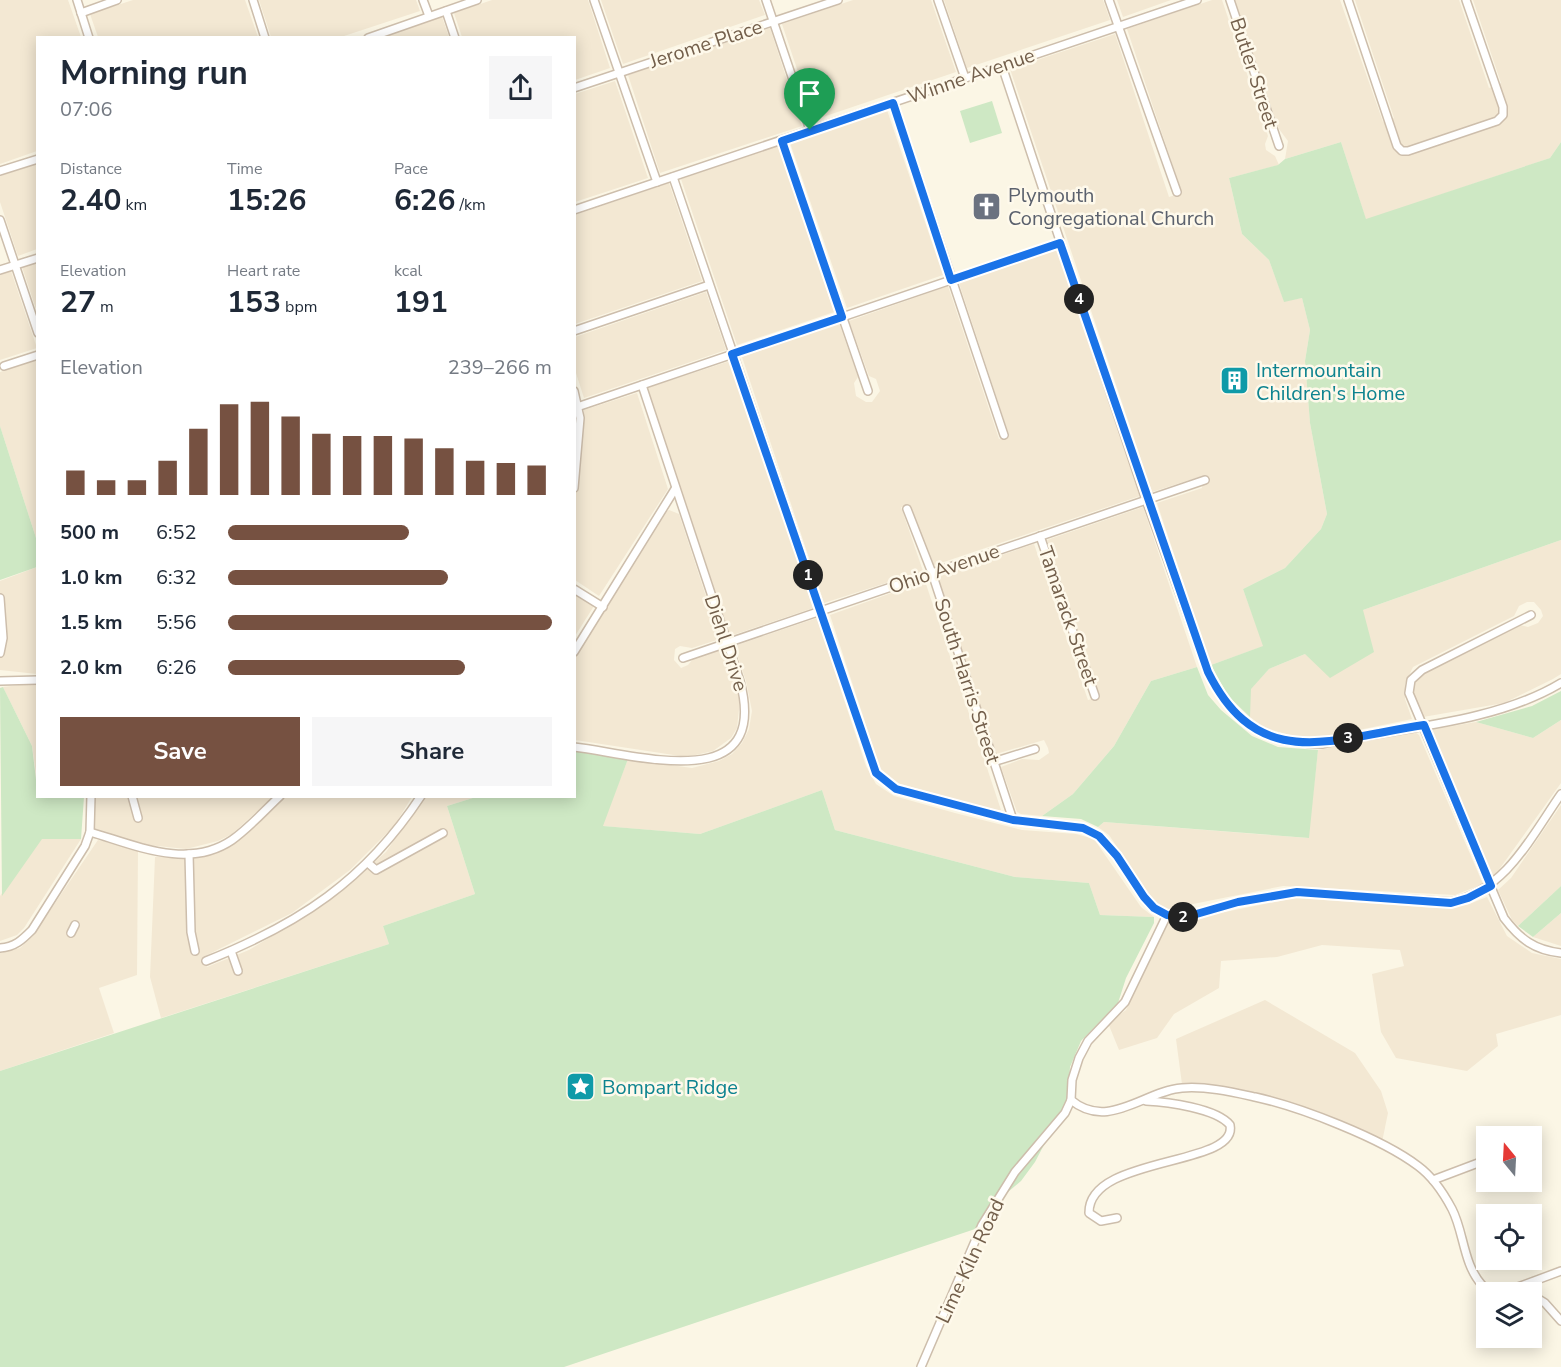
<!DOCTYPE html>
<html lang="en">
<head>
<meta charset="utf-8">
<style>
  :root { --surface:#fff; --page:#f6f6f7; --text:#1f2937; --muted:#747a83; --accent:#765141 }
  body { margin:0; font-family:"Nunito Sans",sans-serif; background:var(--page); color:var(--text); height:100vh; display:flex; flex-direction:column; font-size:22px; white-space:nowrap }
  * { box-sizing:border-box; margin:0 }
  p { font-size:20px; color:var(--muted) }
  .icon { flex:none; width:33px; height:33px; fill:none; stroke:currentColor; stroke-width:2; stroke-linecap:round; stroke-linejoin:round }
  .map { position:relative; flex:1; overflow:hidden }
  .side { position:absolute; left:36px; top:36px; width:540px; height:762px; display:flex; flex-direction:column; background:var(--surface); border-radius:0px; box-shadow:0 3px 15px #0003 }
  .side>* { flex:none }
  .needle { width:39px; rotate:342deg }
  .tools { position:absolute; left:1476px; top:1126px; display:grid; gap:12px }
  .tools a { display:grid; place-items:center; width:66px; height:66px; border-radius:0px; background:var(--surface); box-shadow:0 3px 15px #0003; font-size:30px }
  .pin { position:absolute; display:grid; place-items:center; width:51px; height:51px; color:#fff; margin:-62px -26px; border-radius:50% 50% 50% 0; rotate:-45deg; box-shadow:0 0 6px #0007 }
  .pin .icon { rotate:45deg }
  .km { position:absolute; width:30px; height:30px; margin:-15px; border-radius:50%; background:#222; color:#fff; font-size:16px; line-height:30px; text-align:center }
  .round { display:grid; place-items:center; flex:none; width:63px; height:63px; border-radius:0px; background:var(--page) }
  .head { display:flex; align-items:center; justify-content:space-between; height:102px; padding:0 24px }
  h1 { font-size:33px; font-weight:700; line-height:45px }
  .metrics { display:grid; grid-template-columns:repeat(3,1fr); gap:9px; height:102px; padding:6px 24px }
  .metrics div { display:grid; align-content:center }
  .metrics b { font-size:30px; font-weight:700 }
  .metrics small { font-size:16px; font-weight:400 }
  .metrics p { font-size:16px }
  .chart { height:168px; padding:12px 24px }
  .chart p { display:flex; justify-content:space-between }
  .chart svg { width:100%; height:108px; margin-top:6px; stroke:var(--accent); stroke-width:6 }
  .cta { display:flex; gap:12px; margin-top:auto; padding:12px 24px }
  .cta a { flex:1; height:69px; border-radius:0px; background:var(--accent); color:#fff; font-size:24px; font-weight:700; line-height:69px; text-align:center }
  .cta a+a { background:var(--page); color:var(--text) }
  ul { padding:0 24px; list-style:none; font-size:20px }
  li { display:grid; grid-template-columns:96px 72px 1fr; align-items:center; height:45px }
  li i { height:15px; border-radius:8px; background:var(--accent) }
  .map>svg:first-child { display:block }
</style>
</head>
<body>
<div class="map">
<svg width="1561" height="1367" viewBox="0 0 1561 1367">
  <rect width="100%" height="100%" fill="#fbf6e5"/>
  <!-- residential -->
  <g fill="#f3e8d3">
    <path d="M0,0H68L81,37L38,38L37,151L0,164Z"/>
    <path d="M133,0H245L258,37H98L90,14Z"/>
    <path d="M259,0H416L420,11L341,37H271Z"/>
    <path d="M492,0H588L610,68L575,80L574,38L462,37L454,13Z"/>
    <path d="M601,0H759L765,15L623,64Z"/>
    <path d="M853,0H931L956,72L814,120L782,24Z"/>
    <path d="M944,0H1103L1110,20L967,68Z"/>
    <path d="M1117,0H1171L1123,17Z"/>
    <path d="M1212,0H1222L1268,136L1265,144L1266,150L1275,156L1279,165L1229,178L1242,234L1269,260L1284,301L1302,298L1310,330L1305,361L1310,423L1327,514L1321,529L1285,568L1243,589L1264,646L1211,665L1157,503L1202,488V476L1152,492L1010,69L1115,34L1169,197L1182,193L1127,29Z"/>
    <path d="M1234,0H1340L1383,122L1394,118L1355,0H1459L1489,88L1501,83L1473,0H1561V142L1550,158L1366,220L1341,142L1285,159L1288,141L1279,129Z"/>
    <path d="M442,17L449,37H382Z"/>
    <path d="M770,28L802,126L660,173L628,75Z"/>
    <path d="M615,81L648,178L575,202V94Z"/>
    <path d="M887,110L943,275L847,308L790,143Z"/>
    <path d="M778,146L834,312L737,345L681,179Z"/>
    <path d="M37,164V249L18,256L0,202V176Z"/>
    <path d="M669,183L702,281L575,324V215Z"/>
    <path d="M1057,250L1140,496L932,566L912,509L901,507L923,571L824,603L742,357L839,323L858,377L854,383L856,396L866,402H872L880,391L876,379L869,376L849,321L948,286L999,439L1009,435L959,283Z"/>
    <path d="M37,262H38L37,312L22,267Z"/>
    <path d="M11,271L37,348L0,360V275Z"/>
    <path d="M706,292L726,350L584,398L575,370V337Z"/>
    <path d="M37,360V541L0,426V372Z"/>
    <path d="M730,361L813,608L730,636L647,388Z"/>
    <path d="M637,393L668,489L599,596L575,580L574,495L580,466L584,410Z"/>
    <path d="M1143,507L1197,667L1151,681L1114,746L1073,794L1042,816L1021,814L1017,812L1001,767L1022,759L1039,760L1049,753L1048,748L1044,740L996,754L937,577L1034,544L1088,700L1099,697L1047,540Z"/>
    <path d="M669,510L679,514L720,639L692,648L680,646L675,649L674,660L681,668L688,665L694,658L724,649L740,700L737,728L731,738L713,751L687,757L575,740L574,659L664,513Z"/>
    <path d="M1561,540V674L1553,679L1504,703L1423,717L1413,692L1415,679L1423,672L1520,625L1528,627L1538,623L1543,616L1541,610L1534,602H1527L1519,606L1514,616L1413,667L1405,684V699L1412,719L1325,737H1299L1266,729L1250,717V689L1269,669L1305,654L1363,610Z"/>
    <path d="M37,567V674L0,670V581Z"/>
    <path d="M925,581L1001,810H994L897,783L886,777L880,768L830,615Z"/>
    <path d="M575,593L594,606L575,636Z"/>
    <path d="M817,618L866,766L876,784L894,796L955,813L1022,830L1076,834L1094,839L1141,907L1154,917L1100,915L1089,883L1015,877L835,830L822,790L700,834L602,826L628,759L692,768L719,761L732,754L742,743L749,729L752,711L746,681L734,646Z"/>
    <path d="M37,683V780L32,746L3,687Z"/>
    <path d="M1561,720V783L1493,878L1430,730L1476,722L1533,738Z"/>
    <path d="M1415,732L1419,735L1483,884L1455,895L1283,886L1168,909L1155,903L1109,835L1098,827L1104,822L1308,838L1318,750Z"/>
    <path d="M95,797H273L232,834L218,841L186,849L148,845L95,830Z"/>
    <path d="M283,797H412L394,826L350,870L292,913L203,957L207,967L249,950L325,904L386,852L424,797H476L447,806L475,894L383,926L389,944L161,1018L150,977L155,857L206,854L250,829Z"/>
    <path d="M1561,805V886L1518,926L1512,920L1498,890L1511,878Z"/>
    <path d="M42,838L81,839L24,928L17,935L0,941V896Z"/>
    <path d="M98,840L138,850L137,975L99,988L114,1033L0,1071V953L20,948L32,937Z"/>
    <path d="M1487,897L1507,936L1532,953L1561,959V1015L1496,1034L1498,1046L1467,1071L1396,1058L1381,1032L1372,974L1404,966L1400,950L1322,945L1277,957L1221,961L1219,988L1174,1014L1157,1038L1119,1050L1108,1023L1126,1010L1168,920H1185L1295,898L1435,908L1467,905Z"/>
    <path d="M1561,913V946L1533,937Z"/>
    <path d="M1265,1000L1355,1053L1381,1091L1388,1113L1382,1142L1283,1101L1244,1091L1182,1084L1176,1039Z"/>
  </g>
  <!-- green -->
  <g fill="#cee8c4">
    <path d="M992,101L1002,133L970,143L960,111Z"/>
    <path d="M1341,142L1366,219L1550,158L1561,142V540L1363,610L1374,652L1330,678L1305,654L1269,669L1251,689L1250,717L1228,696L1211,665L1263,646L1243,589L1285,568L1321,529L1327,514L1310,423L1305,361L1310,330L1302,298L1284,302L1269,260L1242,234L1229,178L1278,165L1285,159Z"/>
    <path d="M0,426L37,541V567L0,580Z"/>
    <path d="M1197,667L1208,695L1221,710L1252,736L1278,747L1318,750L1309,838L1104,822L1098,827L1081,819L1042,816L1073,794L1114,746L1151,681Z"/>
    <path d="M3,687L32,746L38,796L84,797L81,839H42L2,896L0,688Z"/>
    <path d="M1561,691V720L1533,738L1476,722L1532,706Z"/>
    <path d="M575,751L628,759L603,826L700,834L822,790L835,830L1015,877L1089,883L1100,915L1154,917V923L1126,978L1118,1003L1081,1041L1070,1067L1068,1099L1035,1162L1021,1181L1002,1197L987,1225L564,1367H0V1071L389,944L383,926L475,894L447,806L476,797L574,796Z"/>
    <path d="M1561,886V913L1533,937L1518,926Z"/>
  </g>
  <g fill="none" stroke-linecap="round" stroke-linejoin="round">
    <defs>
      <g id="minor">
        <path d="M77,0L89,38"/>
        <path d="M253,0L265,38"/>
        <path d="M423,0L429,16"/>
        <path d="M594,0L657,182"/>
        <path d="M766,0L810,130"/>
        <path d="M938,0L965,78"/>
        <path d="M1109,0L1177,192"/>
        <path d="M1230,0L1279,146"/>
        <path d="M1348,0L1397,146L1402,151H1408L1497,121L1503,115V107L1466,0"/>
        <path d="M446,11L455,38"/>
        <path d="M81,13L117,0"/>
        <path d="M368,38L477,0"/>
        <path d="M1002,66L1146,500L1208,672C1234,723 1265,743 1322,744C1398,728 1495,723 1561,683"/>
        <path d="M574,88L838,0"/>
        <path d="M893,103L1004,435"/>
        <path d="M782,141L868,391"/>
        <path d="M0,171L38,159"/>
        <path d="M673,177L876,773L896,789L1013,820L1083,828L1099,836L1117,856L1144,897L1154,908L1167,915L1186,917L1238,902L1297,892L1451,902C1506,890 1531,837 1561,794"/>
        <path d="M574,210L1197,0"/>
        <path d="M0,220L38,333"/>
        <path d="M0,270L38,258"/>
        <path d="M574,331L709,285"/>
        <path d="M4,366L38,355"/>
        <path d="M574,391L580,418L574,488"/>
        <path d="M580,406L1060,243"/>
        <path d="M907,509L932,573L1013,820"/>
        <path d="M1040,536L1095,696"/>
        <path d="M574,589L603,607"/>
        <path d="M0,598L3,638L0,653"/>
        <path d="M1531,615L1422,670L1411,680L1409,693L1504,918C1520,939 1534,950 1561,953"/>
        <path d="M574,652L675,489"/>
        <path d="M683,658L1205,480"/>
        <path d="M0,681L38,680"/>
        <path d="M574,747C636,754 771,798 740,681L642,385"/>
        <path d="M993,762L1035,749"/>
        <path d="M132,796L138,818"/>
        <path d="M90,832C135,845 188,870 232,840C249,828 264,811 280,796"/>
        <path d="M189,854L191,932L195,951"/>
        <path d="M368,863L376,870L443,833"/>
        <path d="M71,933L75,925"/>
        <path d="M0,948C15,947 22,940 32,930L85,846L90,832L91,796"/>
        <path d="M231,951L238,971"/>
        <path d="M206,961C299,924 365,881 421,796"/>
        <path d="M1071,1100C1108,1131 1144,1091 1182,1088C1206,1086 1232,1092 1255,1097C1300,1107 1381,1138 1418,1166C1433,1177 1443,1192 1452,1209C1464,1232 1463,1264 1482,1285C1494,1297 1509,1281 1528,1293"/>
        <path d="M1433,1180L1486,1160"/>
        <path d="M1117,1218L1101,1221L1089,1213C1088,1155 1239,1167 1230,1125C1216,1108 1167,1102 1146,1101"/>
        <path d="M1518,1287L1561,1271"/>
        <path d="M1532,1295L1545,1303L1561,1321"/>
        <path d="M921,1367L982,1225L1015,1172L1065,1113L1071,1100L1072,1080L1079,1058L1088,1041L1125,1002L1167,915"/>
      </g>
    </defs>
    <!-- minor casing -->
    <use href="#minor" stroke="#cdbeac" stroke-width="10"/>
    <!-- minor -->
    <use href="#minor" stroke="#fff" stroke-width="7"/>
  </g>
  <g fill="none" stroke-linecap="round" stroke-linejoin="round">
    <defs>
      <path id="route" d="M893,103L951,280L1060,243L1208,672C1259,775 1334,738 1424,725L1491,886L1468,898L1451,903L1297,892L1238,902L1186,917L1167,915L1154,908L1144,897L1117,856L1099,836L1083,828L1013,820L896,789L876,773L732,354L842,317L782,141Z"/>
    </defs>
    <!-- route casing -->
    <use href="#route" stroke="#fff" stroke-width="12"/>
    <!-- route -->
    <use href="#route" stroke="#1a73e8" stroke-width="8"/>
  </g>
  <!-- icons -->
  <defs>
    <symbol id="church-square" viewBox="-11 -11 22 22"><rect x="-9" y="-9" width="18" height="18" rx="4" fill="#6b7280" stroke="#fef9eb"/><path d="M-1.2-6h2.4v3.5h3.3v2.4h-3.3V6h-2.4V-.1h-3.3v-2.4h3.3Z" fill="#fff"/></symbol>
    <symbol id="building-square" viewBox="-11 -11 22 22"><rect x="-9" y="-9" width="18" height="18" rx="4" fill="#0f9aa8" stroke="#fef9eb"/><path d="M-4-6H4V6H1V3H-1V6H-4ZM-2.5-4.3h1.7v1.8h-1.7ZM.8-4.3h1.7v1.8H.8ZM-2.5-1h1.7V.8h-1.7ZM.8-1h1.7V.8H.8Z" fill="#fff"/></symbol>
    <symbol id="sight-square" viewBox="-11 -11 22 22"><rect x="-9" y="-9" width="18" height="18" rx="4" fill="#0f9aa8" stroke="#fef9eb"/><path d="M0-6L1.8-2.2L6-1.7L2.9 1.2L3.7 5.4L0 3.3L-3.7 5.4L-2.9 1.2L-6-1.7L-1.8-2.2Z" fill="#fff"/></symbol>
  </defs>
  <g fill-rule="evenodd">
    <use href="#church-square" x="970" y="190" width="33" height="33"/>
    <use href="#building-square" x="1218" y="364" width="33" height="33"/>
    <use href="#sight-square" x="564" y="1070" width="33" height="33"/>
  </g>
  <g text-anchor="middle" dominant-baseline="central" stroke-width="5" stroke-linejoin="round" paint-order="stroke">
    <!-- street labels -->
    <g font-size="20" fill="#735f4b" stroke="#fef9eb">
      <text transform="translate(706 44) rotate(-18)">Jerome Place</text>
      <text transform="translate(1254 73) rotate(72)">Butler Street</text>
      <text transform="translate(971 76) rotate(-19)">Winne Avenue</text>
      <text transform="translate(944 569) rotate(-19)">Ohio Avenue</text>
      <text transform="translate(1068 616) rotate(71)">Tamarack Street</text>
      <text transform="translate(726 643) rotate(72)">Diehl Drive</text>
      <text transform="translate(967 681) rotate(72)">South Harris Street</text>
      <text transform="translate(970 1261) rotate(-65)">Lime Kiln Road</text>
    </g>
    <!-- worship labels -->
    <g font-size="20" fill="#5b616d" stroke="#fef9eb" text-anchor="start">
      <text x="1008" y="195">Plymouth<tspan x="1008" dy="23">Congregational Church</tspan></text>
    </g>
    <!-- culture labels -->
    <g font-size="20" fill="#0d838f" stroke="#fef9eb" text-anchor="start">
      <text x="1256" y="370">Intermountain<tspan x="1256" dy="23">Children's Home</tspan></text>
      <text x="602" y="1087">Bompart Ridge</text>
    </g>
  </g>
</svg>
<div class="tools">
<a><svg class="needle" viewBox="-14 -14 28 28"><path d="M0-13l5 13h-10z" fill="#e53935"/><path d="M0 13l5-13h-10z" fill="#747a83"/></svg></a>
<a><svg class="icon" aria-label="locate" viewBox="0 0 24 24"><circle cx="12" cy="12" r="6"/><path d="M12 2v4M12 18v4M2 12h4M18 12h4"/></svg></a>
<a><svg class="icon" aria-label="layers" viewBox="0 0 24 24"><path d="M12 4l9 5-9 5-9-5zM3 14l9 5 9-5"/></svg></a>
</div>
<div class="pin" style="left:810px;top:130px;background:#1e9e55"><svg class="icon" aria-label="arrive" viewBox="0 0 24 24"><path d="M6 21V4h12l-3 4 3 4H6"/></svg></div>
<b class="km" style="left:808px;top:575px">1</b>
<b class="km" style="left:1183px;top:917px">2</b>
<b class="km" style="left:1348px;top:738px">3</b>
<b class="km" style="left:1079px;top:299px">4</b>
<section class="side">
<div class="head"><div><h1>Morning run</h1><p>07:06</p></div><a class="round"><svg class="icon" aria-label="share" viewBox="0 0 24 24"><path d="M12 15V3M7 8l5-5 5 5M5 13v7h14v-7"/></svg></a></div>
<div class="metrics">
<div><p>Distance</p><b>2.40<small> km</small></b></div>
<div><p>Time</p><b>15:26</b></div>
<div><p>Pace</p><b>6:26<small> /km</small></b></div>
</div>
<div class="metrics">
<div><p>Elevation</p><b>27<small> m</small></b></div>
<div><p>Heart rate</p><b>153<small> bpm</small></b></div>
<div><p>kcal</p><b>191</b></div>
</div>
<div class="chart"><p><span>Elevation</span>239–266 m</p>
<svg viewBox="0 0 160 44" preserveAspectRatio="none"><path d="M5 44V34M15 44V38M25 44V38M35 44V30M45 44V17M55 44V7M65 44V6M75 44V12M85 44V19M95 44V20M105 44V20M115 44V21M125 44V25M135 44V30M145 44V31M155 44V32"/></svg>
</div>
<ul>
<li><b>500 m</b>6:52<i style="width:56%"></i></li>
<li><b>1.0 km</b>6:32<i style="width:68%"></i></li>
<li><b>1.5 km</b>5:56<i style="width:100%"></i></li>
<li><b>2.0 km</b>6:26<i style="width:73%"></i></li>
</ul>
<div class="cta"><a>Save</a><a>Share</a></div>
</section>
</div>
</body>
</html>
